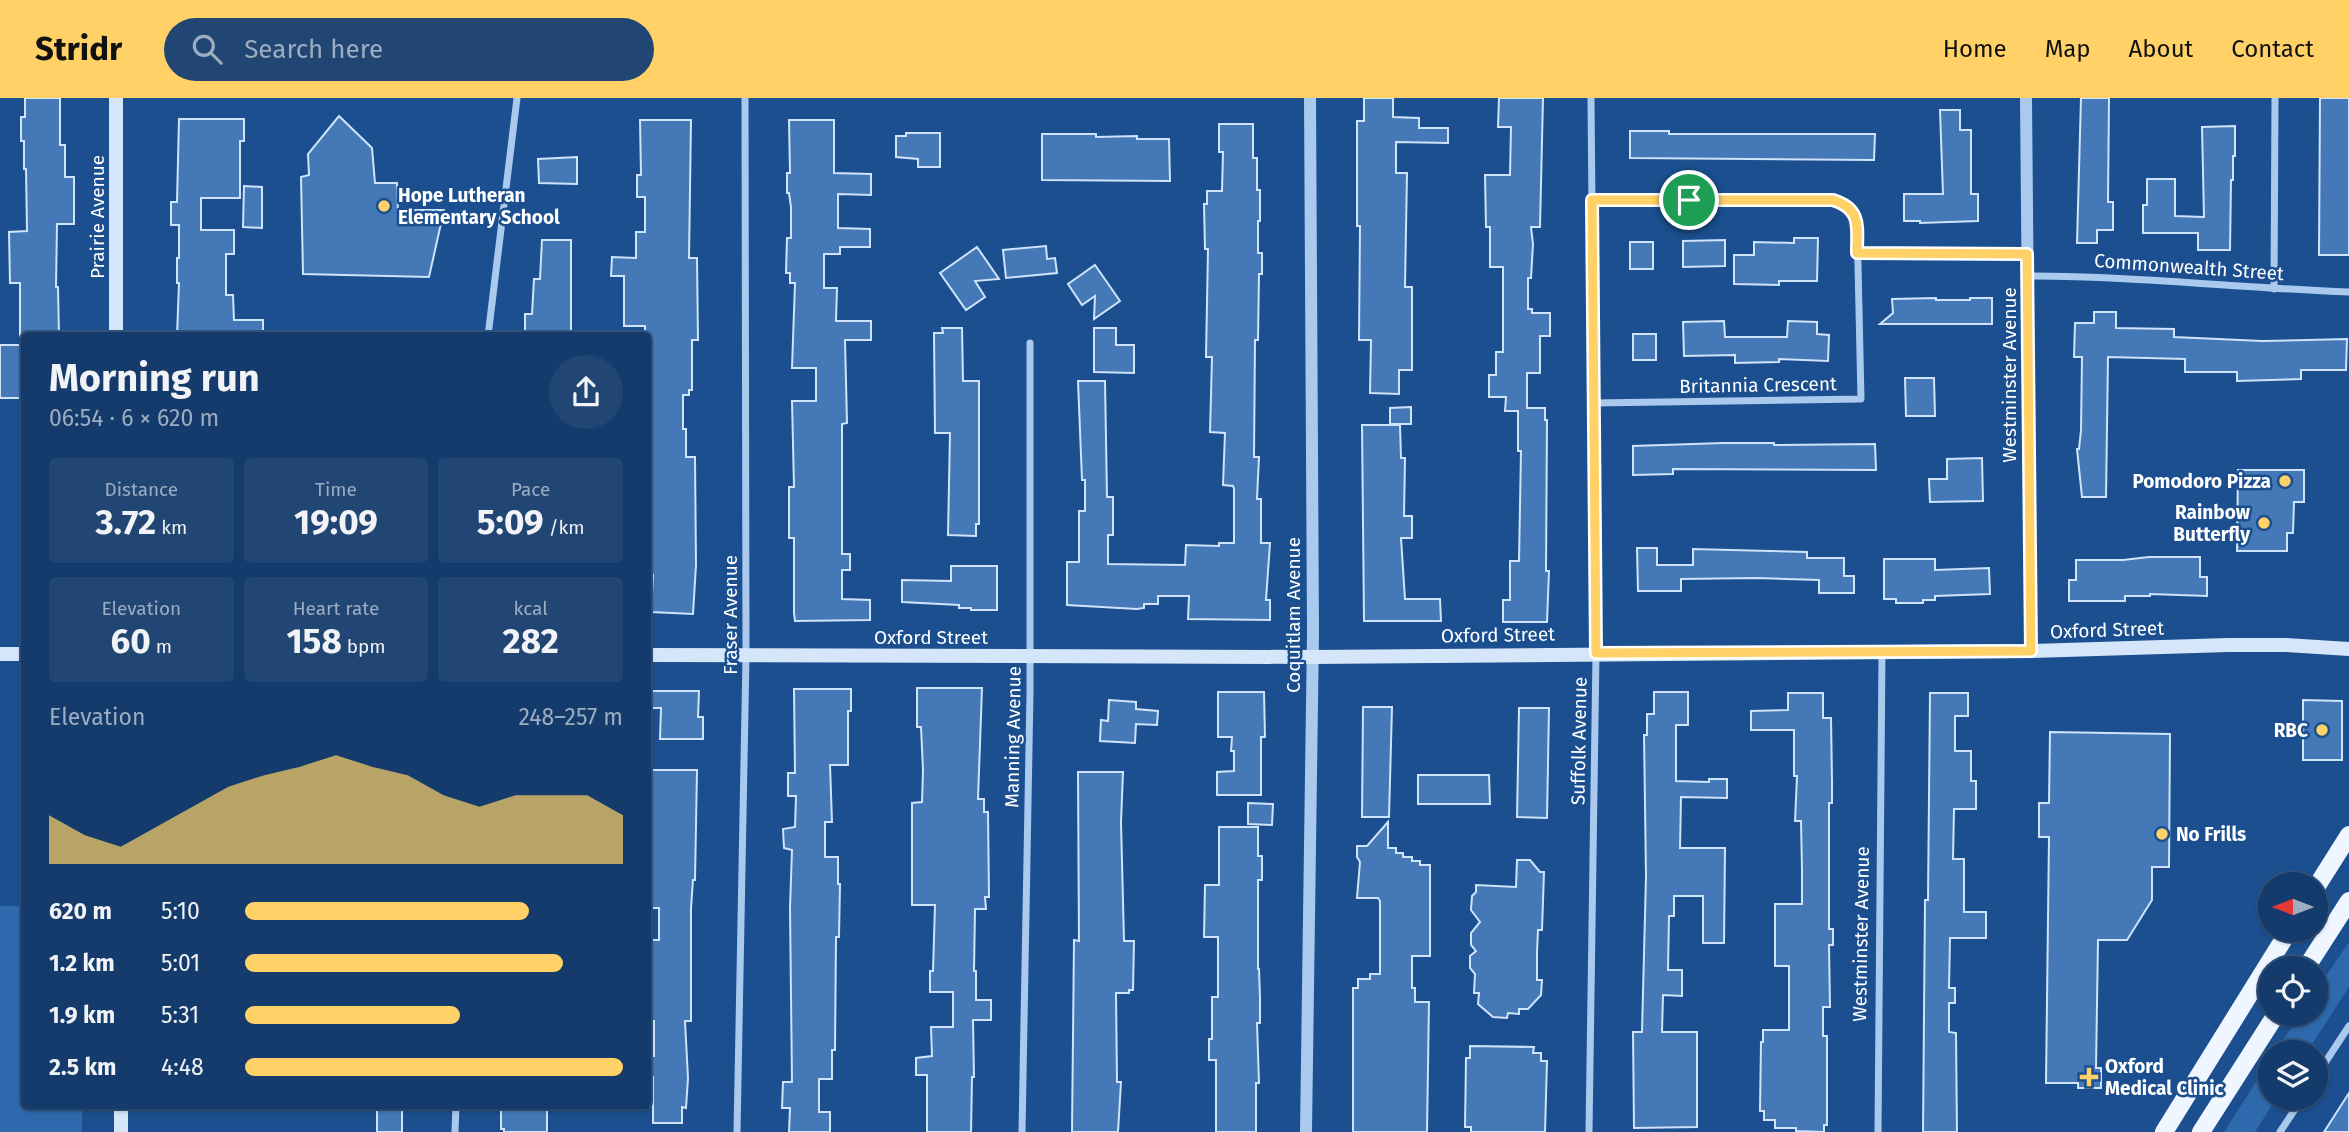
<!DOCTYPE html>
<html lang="en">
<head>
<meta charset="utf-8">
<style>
  :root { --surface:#143b6b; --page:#214673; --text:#f1f3f6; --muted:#9dadc1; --line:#33557e; --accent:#ffd166 }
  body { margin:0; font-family:"Fira Sans",sans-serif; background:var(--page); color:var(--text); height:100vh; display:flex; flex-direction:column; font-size:26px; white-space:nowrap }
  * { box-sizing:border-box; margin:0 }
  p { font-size:23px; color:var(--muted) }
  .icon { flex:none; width:38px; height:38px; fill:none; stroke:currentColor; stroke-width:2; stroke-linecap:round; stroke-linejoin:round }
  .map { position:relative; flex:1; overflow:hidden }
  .drawer { position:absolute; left:21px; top:234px; width:630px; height:777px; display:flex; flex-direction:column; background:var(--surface); border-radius:7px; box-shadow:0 2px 5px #0004,0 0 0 2px var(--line) }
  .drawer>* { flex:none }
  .needle { width:46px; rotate:270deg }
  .fabs { position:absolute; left:2258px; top:774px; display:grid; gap:14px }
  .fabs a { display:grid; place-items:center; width:70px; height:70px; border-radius:50%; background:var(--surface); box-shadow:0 2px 5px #0004,0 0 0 2px var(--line); font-size:35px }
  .pin { position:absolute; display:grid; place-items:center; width:60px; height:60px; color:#fff; margin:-30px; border:4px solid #fff; border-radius:50%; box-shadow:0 2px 7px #0007 }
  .round { display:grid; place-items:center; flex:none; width:74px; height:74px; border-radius:37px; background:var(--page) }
  .summary { display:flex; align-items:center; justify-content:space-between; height:119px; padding:0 28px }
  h1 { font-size:38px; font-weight:700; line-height:52px }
  .stats { display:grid; grid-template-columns:repeat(3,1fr); gap:10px; height:119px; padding:7px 28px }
  .stats div { display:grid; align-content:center; border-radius:7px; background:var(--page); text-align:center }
  .stats b { font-size:35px; font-weight:700 }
  .stats small { font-size:19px; font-weight:400 }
  .stats p { font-size:19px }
  .chart { height:196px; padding:14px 28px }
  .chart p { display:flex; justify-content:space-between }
  .chart svg { width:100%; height:126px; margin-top:7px; fill:var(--accent); opacity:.7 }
  ul { padding:0 28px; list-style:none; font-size:23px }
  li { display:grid; grid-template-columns:112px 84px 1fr; align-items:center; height:52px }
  li i { height:18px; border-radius:9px; background:var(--accent) }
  header { display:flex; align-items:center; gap:42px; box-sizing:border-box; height:98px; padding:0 35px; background:var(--accent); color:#111 }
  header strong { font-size:33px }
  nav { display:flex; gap:38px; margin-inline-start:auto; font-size:24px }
  .search { width:490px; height:63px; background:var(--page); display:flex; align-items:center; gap:18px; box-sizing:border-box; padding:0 24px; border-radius:38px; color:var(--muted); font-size:26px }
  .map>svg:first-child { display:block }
</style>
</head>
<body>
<header>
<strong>Stridr</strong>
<div class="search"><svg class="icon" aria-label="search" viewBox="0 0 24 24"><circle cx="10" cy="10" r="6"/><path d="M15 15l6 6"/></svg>Search here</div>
<nav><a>Home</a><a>Map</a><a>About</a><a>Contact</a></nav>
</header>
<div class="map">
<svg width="2349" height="1034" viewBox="0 0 2349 1034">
  <rect width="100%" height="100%" fill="#1b4f8f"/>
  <!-- green -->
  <g fill="#2e69ad">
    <path d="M0,808H24V1008H82V1034H0Z"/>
    <path d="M2349,844V889L2307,954H2275L2301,915H2315V894Z"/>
    <path d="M2270,962V999H2277L2255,1034H2224Z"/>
  </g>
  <!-- building -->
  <g fill="#4478b7" stroke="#cfe3fa" stroke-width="2">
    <path d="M25,0H60V47H65V79H74V126H57L56,189H58L59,238H20V185H10L9,134L27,133L26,71H24V43H21V19H25Z"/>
    <path d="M1364,0H1393V19L1419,20V30H1448V45L1396,44V75H1407L1405,189H1412V272H1399V296L1370,295L1371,242H1359L1360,128H1357V23H1364Z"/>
    <path d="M1499,0H1543L1540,129H1531L1533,146L1531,180H1528V211H1532V215H1550V238H1540V275H1527V310H1545V322H1547L1546,473H1549L1547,524H1503V502H1510V463H1519L1521,353H1518V313H1505L1506,299H1489V277H1496V254H1503V169H1490V129H1486L1485,77H1510L1511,29H1498Z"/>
    <path d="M2081,0H2109L2108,104H2113V132H2097V145H2077Z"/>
    <path d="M2320,0H2349V157H2319Z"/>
    <path d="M1940,12H1960V32H1971V96H1978V123L1920,125V123H1904V96H1943Z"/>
    <path d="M339,18L372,50L375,85H397L398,112H444L429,179L303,176L301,79L309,77L308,56Z"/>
    <path d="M179,21H244V43H240V100H201V132H234V156H226V197H233L234,222H263V238H177L179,185H177V160H179V127H171V104H177Z"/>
    <path d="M640,22H691L689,160H697L698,242H692V292H689V297H683V331H686V359H695L696,467L693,516L651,514L653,477H649L648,465V238H645V228H624V178H611L612,159L636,160V134H645V99H637V77H641Z"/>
    <path d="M789,22H834V75L871,76V97L838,96V130L870,131V149H840V156H824V190H837L836,223H871V242H845L847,325L842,326V456H850V472H842V501L870,502V522L795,523L794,515V440H789V389H794L792,303H816V270H792L795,185H790V175H786L787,140H791V109L789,95H787V75H790Z"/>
    <path d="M1219,26H1253V60H1257V92H1260V123H1258V155H1262V176H1259L1258,242H1255L1254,359H1259L1257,401H1261V445H1270L1266,502H1270V522L1188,521L1189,498H1158V506H1144V510L1137,511L1067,507V464H1079V413H1085V382H1082L1078,283H1105L1107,399H1113V437H1108V466L1185,467L1186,447L1219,448V445H1234V391L1233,388L1223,387L1225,335L1210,334L1212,259H1206L1208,151H1205L1204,106H1207V93H1222L1223,54H1219Z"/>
    <path d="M2235,28V58H2233V82H2231L2230,152H2198V135H2143V107H2147V81H2175V118L2204,119L2202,29Z"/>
    <path d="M1630,33H1669V36H1875L1874,62L1630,60Z"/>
    <path d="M906,35H940V69H918V61L896,59V38H906Z"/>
    <path d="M1042,36H1096V39L1137,38V41H1169L1170,83L1042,82Z"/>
    <path d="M577,59V86L539,85L538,61Z"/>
    <path d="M244,88L262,89V130L243,129Z"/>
    <path d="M1794,140H1818L1817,183H1779V187L1734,186V157H1754V144L1794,145Z"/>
    <path d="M542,142H571V238H528V233H525V216H532L534,181H540Z"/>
    <path d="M1725,142V168L1683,169V143Z"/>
    <rect x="1630" y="144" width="23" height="27"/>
    <path d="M1046,148L1047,161L1055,160L1057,175L1006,180L1003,152Z"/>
    <path d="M977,149L999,181L975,183L985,199L966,212L940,175Z"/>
    <path d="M1095,167L1120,203L1094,221L1095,198L1082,207L1068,186Z"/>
    <path d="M1936,200V202H1970V200H1992V226H1880L1893,215L1892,201Z"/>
    <path d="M2094,214H2116V230L2174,231V239L2262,243L2347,241L2346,272H2301V281L2237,283V274H2185V261L2108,259L2106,399H2082L2077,351H2079L2081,332L2082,259H2074L2075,225H2094Z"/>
    <path d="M1724,223L1725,239H1787L1788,223L1817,224V236L1829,237L1828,263L1779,261V264L1735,265V257L1684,258L1683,224Z"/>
    <path d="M942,230H962L963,283H979V426H976V438L948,437L950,335H935L934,235H943Z"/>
    <path d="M1094,230H1116V247H1134V275L1094,274Z"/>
    <rect x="1633" y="236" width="23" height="26"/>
    <rect x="0" y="247" width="24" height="53"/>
    <path d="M1905,280H1934L1935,318H1906Z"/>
    <path d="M1411,309V326H1390V310Z"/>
    <path d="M1362,327H1400L1401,360H1405L1404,418H1412V440H1401L1405,501H1440L1441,523H1364Z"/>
    <path d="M1723,345H1774V347L1875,346L1876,372L1673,371V376L1633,377V348Z"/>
    <path d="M1982,360L1983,403L1930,404L1929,381H1947V361Z"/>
    <path d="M2238,372H2304V404H2294L2293,435H2287V453H2237Z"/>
    <path d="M1637,450H1657V467H1693V451L1807,454V460H1844V478H1854V495H1819V482L1757,480L1681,481V493H1638Z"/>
    <path d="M2149,459H2200V479H2207V498L2150,496V498H2125V503H2069V482H2076V462H2123Z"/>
    <path d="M1884,461H1935V472L1989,470L1990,496L1935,498V502H1923V505H1896V501H1884Z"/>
    <path d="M951,468H997V512H971V510H959V507L902,504V482L951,483Z"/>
    <path d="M917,590H982L978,701H984V714H988L989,799H985L986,811H975L974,873H976V902H991V922H973L974,979H972L971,1034H927V977H916V960L932,958L931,929H953V894H930V873H933L935,807H912V705L922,704L923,672L921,629H917Z"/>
    <path d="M794,591H851V613H848V667H830L832,724H825V759H838V786H840L839,839H836L835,952H832V981H819V1014H830V1034H789L790,1010H782L783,984H792L790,810L792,752L784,750L783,731L795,729L796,698H788V675H795Z"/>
    <path d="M648,593H699L698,619H703V641H660L661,610H648Z"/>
    <path d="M1218,594H1264L1265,639H1261V697H1217V674L1234,673V653H1231L1232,639H1218Z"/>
    <path d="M1654,594H1688V627H1676V683L1709,684V681H1727V700L1681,699L1680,750H1725L1724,845H1703V798H1674V818H1669L1668,872H1682V898L1663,897L1662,934H1697V1029L1634,1030L1633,934H1642L1646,778L1644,637H1647V616H1654Z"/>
    <path d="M1788,595H1823V620H1831L1832,684V705H1829V831H1833V847H1829L1830,909H1823V938H1827V1027H1824V1034L1796,1033V1030H1775V1022H1764V1013H1760L1761,944H1763V932H1789V868H1775V806H1802V772L1801,723H1795L1797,678H1794V632H1751V613L1788,612Z"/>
    <path d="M1930,595H1968V618H1955V653H1971V683H1976V711H1954L1953,761H1964V814H1986V840H1950L1949,890H1955V905H1949V934L1956,935L1957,1034H1923L1925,802H1928Z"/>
    <path d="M1109,602L1136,604V611L1158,613L1157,627L1136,626L1135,645L1100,643L1101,622L1108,623Z"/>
    <path d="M2303,602L2342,603V662H2303Z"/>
    <path d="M1363,609H1392L1389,719H1362Z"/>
    <path d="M1519,610H1549L1547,720L1517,719Z"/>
    <path d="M2050,634L2170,636L2169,769H2152V802L2127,842H2098L2096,970H2101V990H2078V985H2046L2049,739H2039V705H2049Z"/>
    <path d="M648,672H697L695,782H693L691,810V923H685L688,980L686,1010L682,1009V1025H653V979H648V958H654V923H648V850H650V842H659V810H648Z"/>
    <path d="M1078,674H1123L1121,724L1124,843H1134L1133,892H1129V895H1116L1117,984H1121L1118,1034H1072L1074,842L1079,843Z"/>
    <path d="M1418,677H1489L1490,706H1418Z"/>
    <path d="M1248,705L1273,706L1272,727L1248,726Z"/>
    <path d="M1388,724V750H1396V755H1403V759H1412V763H1420V767H1430V858H1412V890H1415V904H1429L1427,1034H1353V890H1358V881H1370V876H1380V803L1378,800H1357L1360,764L1357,759V748H1367Z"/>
    <path d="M1219,729H1258V758H1262V782H1258V871H1259L1260,900V925H1257L1259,985H1256V1034H1216V962H1209V941H1212V899H1218V839H1204L1205,787H1219Z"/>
    <path d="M1517,762H1530L1540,774H1544L1542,832H1538L1537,854V882H1542L1541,897L1528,911H1519V916L1508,915L1507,920L1493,919L1478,906L1479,895H1474L1475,876L1470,870V858L1476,853L1471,847V835L1480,824L1471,812L1472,798L1476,794V787L1516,789Z"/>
    <path d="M1470,948L1534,949L1533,955H1541V963H1547L1545,1034H1471V1029H1465L1466,960H1470Z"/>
    <path d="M2349,995V1034H2324Z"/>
    <rect x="377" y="1008" width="25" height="26"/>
    <path d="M501,1008H547V1034H504V1031H501Z"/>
  </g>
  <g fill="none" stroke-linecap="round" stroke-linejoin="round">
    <!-- minor -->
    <g stroke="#a9c9ee" stroke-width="7">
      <path d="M1592,102H1833C1846,106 1851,110 1857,122L1861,301L1594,305"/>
      <path d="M1857,155L2027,156"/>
      <path d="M2028,178C2135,178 2242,190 2349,194"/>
      <path d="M2274,191L2275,0"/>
      <path d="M488,238L517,0"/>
      <path d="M2315,980L2349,928"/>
      <path d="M455,1034L456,1008"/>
      <path d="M737,1034L746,558L745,0"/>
      <path d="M1022,1034L1030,595V245"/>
      <path d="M1589,1034L1596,555L1591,0"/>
      <path d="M1878,1034L1882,554"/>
      <path d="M2280,1034L2303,999"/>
    </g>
    <!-- tertiary -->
    <g stroke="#a9c9ee" stroke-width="12">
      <path d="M2026,0L2031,553"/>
      <path d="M1306,1034L1313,534L1310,0"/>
    </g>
    <!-- secondary -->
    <g stroke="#d6e6fa" stroke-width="14">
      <path d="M116,0V238"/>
      <path d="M0,556H24"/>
      <path d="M648,557L1312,559L2031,553L2228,547H2286L2349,551"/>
      <path d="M121,1008V1034"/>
    </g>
    <!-- primary -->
    <g stroke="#f0f6ff" stroke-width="18">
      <path d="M2315,791L2349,737"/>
      <path d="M2306,870L2349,803"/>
      <path d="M2164,1034L2290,831"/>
      <path d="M2201,1034L2277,915"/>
    </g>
  </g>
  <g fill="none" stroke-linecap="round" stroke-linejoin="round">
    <defs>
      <path id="route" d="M1592,102H1833C1862,111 1857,129 1857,155L2027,156L2031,553L1596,555Z"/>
    </defs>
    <!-- route casing -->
    <use href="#route" stroke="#fff" stroke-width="14"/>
    <!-- route -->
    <use href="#route" stroke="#ffd166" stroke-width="9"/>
  </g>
  <!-- markers -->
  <g fill="#ffd166" stroke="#1b4f8f" stroke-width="2.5">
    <circle cx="384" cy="108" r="7"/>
    <circle cx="2285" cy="383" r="7"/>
    <circle cx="2264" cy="425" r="7"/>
    <circle cx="2322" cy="632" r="7"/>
    <circle cx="2162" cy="736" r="7"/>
    <path d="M2085.5 968.5h7v7h7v7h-7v7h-7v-7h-7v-7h7z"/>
  </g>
  <g text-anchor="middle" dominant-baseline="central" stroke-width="5" stroke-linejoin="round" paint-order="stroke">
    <!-- poi labels -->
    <g font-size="19" font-weight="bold" fill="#fff" stroke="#1b4f8f" text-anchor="start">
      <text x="398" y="97">Hope Lutheran<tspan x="398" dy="22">Elementary School</tspan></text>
      <text x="2271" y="383" text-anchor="end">Pomodoro Pizza</text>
      <text x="2250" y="414" text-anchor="end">Rainbow<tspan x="2250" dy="22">Butterfly</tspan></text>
      <text x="2308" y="632" text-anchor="end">RBC</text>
      <text x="2176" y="736">No Frills</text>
      <text x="2105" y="968">Oxford<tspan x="2105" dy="22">Medical Clinic</tspan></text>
    </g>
    <!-- street labels -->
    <g font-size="19" fill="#fff" stroke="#1b4f8f">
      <text transform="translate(97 119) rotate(-90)">Prairie Avenue</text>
      <text transform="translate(2189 169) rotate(4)">Commonwealth Street</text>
      <text transform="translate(2009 277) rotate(-90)">Westminster Avenue</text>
      <text transform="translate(1758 287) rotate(-1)">Britannia Crescent</text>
      <text transform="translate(730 517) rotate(-90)">Fraser Avenue</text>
      <text transform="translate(1293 517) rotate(-90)">Coquitlam Avenue</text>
      <text transform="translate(2107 532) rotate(-2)">Oxford Street</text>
      <text transform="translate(1498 537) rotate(-1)">Oxford Street</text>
      <text x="931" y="539">Oxford Street</text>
      <text transform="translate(1013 639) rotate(-89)">Manning Avenue</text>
      <text transform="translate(1579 643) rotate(-89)">Suffolk Avenue</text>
      <text transform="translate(1861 836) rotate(-89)">Westminster Avenue</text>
    </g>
  </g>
</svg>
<div class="fabs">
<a><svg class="needle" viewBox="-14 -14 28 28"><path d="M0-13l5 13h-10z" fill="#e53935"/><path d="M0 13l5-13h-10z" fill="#9dadc1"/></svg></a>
<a><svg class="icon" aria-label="locate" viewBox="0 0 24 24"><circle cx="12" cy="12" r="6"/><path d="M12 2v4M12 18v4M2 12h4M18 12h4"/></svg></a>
<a><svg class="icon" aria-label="layers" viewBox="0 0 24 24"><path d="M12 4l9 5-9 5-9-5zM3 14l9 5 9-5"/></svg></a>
</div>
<div class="pin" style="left:1689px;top:102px;background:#1e9e55"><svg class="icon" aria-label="arrive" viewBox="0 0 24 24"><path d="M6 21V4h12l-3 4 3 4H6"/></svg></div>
<section class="drawer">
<div class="summary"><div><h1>Morning run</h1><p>06:54 · 6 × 620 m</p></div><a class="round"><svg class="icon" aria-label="share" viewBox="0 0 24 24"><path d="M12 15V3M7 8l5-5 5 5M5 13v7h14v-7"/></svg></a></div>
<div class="stats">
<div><p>Distance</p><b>3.72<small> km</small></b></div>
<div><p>Time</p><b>19:09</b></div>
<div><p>Pace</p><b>5:09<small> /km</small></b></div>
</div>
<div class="stats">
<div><p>Elevation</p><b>60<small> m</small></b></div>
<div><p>Heart rate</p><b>158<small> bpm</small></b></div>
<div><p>kcal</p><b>282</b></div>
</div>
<div class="chart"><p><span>Elevation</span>248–257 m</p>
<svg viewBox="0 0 160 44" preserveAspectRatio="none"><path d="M0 44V27L10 34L20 38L30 31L40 24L50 17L60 13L70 10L80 6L90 10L100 13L110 20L120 24L130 20L140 20L150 20L160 27V44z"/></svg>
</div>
<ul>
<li><b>620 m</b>5:10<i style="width:75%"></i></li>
<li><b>1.2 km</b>5:01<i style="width:84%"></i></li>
<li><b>1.9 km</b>5:31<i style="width:57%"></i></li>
<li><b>2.5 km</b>4:48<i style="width:100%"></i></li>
</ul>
</section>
</div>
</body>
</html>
